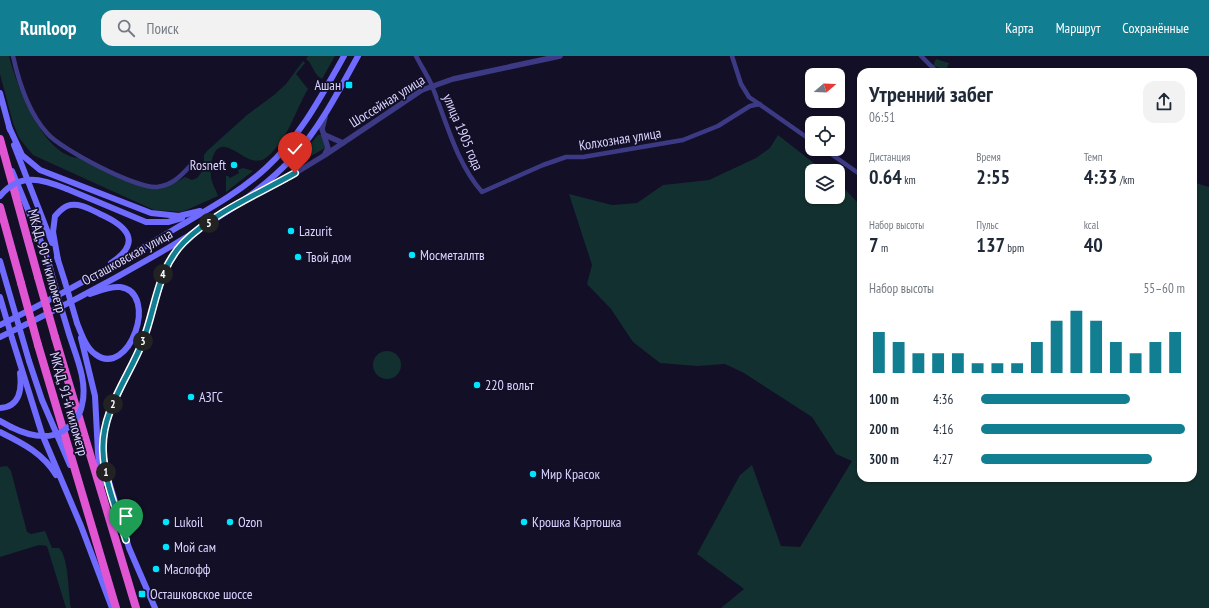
<!DOCTYPE html>
<html lang="ru">
<head>
<meta charset="utf-8">
<style>
  :root { --surface:#fff; --page:#f2f2f3; --text:#1f2937; --muted:#747a83; --accent:#117e91 }
  body { margin:0; font-family:"PT Sans Narrow",sans-serif; background:var(--page); color:var(--text); height:100vh; display:flex; flex-direction:column; font-size:15px; white-space:nowrap }
  * { box-sizing:border-box; margin:0 }
  p { font-size:13px; color:var(--muted) }
  .icon { flex:none; width:22px; height:22px; fill:none; stroke:currentColor; stroke-width:2; stroke-linecap:round; stroke-linejoin:round }
  .map { position:relative; flex:1; overflow:hidden }
  .panel { position:absolute; left:857px; top:12px; width:340px; height:414px; display:flex; flex-direction:column; background:var(--surface); border-radius:12px; box-shadow:0 1px 3px #0004 }
  .panel>* { flex:none }
  .needle { width:26px; rotate:71deg }
  .controls { position:absolute; left:805px; top:12px; display:grid; gap:8px }
  .controls a { display:grid; place-items:center; width:40px; height:40px; border-radius:8px; background:var(--surface); box-shadow:0 1px 3px #0004; font-size:20px }
  .pin { position:absolute; display:grid; place-items:center; width:34px; height:34px; color:#fff; margin:-41px -17px; border-radius:50% 50% 50% 0; rotate:-45deg; box-shadow:0 0 4px #0007 }
  .pin .icon { rotate:45deg }
  .km { position:absolute; width:20px; height:20px; margin:-10px; border-radius:50%; background:#222; color:#fff; font-size:11px; line-height:20px; text-align:center }
  .round { display:grid; place-items:center; flex:none; width:42px; height:42px; border-radius:12px; background:var(--page) }
  .overview { display:flex; align-items:center; justify-content:space-between; height:68px; padding:0 12px }
  h1 { font-size:22px; font-weight:700; line-height:30px }
  .metrics { display:grid; grid-template-columns:repeat(3,1fr); gap:6px; height:68px; padding:4px 12px }
  .metrics div { display:grid; align-content:center }
  .metrics b { font-size:20px; font-weight:700 }
  .metrics small { font-size:11px; font-weight:400 }
  .metrics p { font-size:11px }
  .chart { height:112px; padding:8px 12px }
  .chart p { display:flex; justify-content:space-between }
  .chart svg { width:100%; height:72px; margin-top:4px; stroke:var(--accent); stroke-width:6 }
  ul { padding:0 12px; list-style:none; font-size:13px }
  li { display:grid; grid-template-columns:64px 48px 1fr; align-items:center; height:30px }
  li i { height:10px; border-radius:5px; background:var(--accent) }
  header { display:flex; align-items:center; gap:24px; box-sizing:border-box; height:56px; padding:0 20px; background:var(--accent); color:#fff }
  header strong { font-size:19px }
  nav { display:flex; gap:22px; margin-inline-start:auto; font-size:14px }
  .search { width:280px; height:36px; background:var(--page); display:flex; align-items:center; gap:10px; box-sizing:border-box; padding:0 14px; border-radius:12px; color:var(--muted); font-size:15px }
  .map>svg:first-child { display:block }
</style>
</head>
<body>
<header>
<strong>Runloop</strong>
<div class="search"><svg class="icon" aria-label="search" viewBox="0 0 24 24"><circle cx="10" cy="10" r="6"/><path d="M15 15l6 6"/></svg>Поиск</div>
<nav><a>Карта</a><a>Маршрут</a><a>Сохранённые</a></nav>
</header>
<div class="map">
<svg width="1209" height="552" viewBox="0 0 1209 552">
  <rect width="100%" height="100%" fill="#130f26"/>
  <!-- green -->
  <g fill="#12302f">
    <path d="M0,0H9C17,30 44,104 82,102C115,118 150,144 185,121L192,124L197,122L204,113V99L207,95L247,59L274,39L286,28L303,5L305,7L296,18L308,33C295,55 288,84 267,101C253,113 238,93 225,91C212,89 210,111 211,120C211,126 216,134 218,140L182,156L154,154L33,99L19,82L13,67L0,18Z"/>
    <path d="M308,0H335L322,23C312,17 314,9 306,3Z"/>
    <path d="M936,3L949,7L946,14L933,10Z"/>
    <path d="M318,79H322L325,87V92L290,112Z"/>
    <path d="M778,79L824,115H812V141H838V126L859,148L861,153V422H1193V126L1209,131V552H721L744,533L697,498L740,419L752,409L781,490L800,491L852,405L836,398L812,361L744,317L725,308L697,310L660,307L633,286L611,253L587,228L592,209L569,138L612,149L637,147L663,129L709,124L756,102L770,92Z"/>
    <path d="M243,112L253,115L226,136V120H228L230,122L239,117L238,114Z"/>
    <circle cx="387" cy="309" r="14"/>
    <path d="M7,410L11,415L27,476L31,478L45,475L52,492H59C69,501 68,538 71,552H66L47,490L39,489L0,501V411Z"/>
  </g>
  <g fill="none" stroke-linecap="round" stroke-linejoin="round">
    <!-- minor -->
    <g stroke="#3d3a85" stroke-width="4.5">
      <path d="M13,0C19,27 28,56 47,77C60,93 137,133 157,131C172,129 180,121 190,110"/>
      <path d="M416,0C421,10 428,20 432,30C447,67 456,106 482,136L543,109L566,101H583L683,84L718,70L750,50L760,48"/>
      <path d="M732,0L741,28L749,41L812,85"/>
      <path d="M921,0L937,16"/>
      <path d="M824,93L861,119"/>
    </g>
    <!-- tertiary -->
    <g stroke="#3d3a85" stroke-width="5.5">
      <path d="M325,61L322,73L328,92L325,98"/>
      <path d="M325,79L343,87"/>
      <path d="M251,140L279,127L325,99L422,34L453,23L560,0"/>
    </g>
    <!-- secondary -->
    <g stroke="#6f6bff" stroke-width="6">
      <path d="M0,37L10,74"/>
      <path d="M9,71L22,99L40,114L151,157L179,160L200,155"/>
      <path d="M14,89L52,187"/>
      <path d="M12,115L40,183L49,208"/>
      <path d="M67,133L146,166H168L182,162"/>
      <path d="M57,201L65,226"/>
      <path d="M58,204L53,176L55,160C59,156 62,152 67,150C78,146 90,153 100,158C127,170 143,186 111,207"/>
      <path d="M77,267C81,277 86,292 95,298C129,324 160,236 120,231C110,230 99,235 90,238"/>
      <path d="M0,269C61,239 120,206 178,171C209,153 240,136 266,112C300,81 322,39 344,0"/>
      <path d="M0,281C57,254 113,224 168,192C213,165 260,138 295,99C321,70 339,34 358,0"/>
      <path d="M12,282L42,378L81,470L112,552"/>
      <path d="M81,282L95,340L98,397L102,428"/>
      <path d="M29,305L42,344L70,409"/>
      <path d="M0,352C20,351 22,333 20,317"/>
      <path d="M0,365L11,371"/>
      <path d="M0,376C22,387 43,397 56,419"/>
      <path d="M155,552L129,492L107,419L103,395L105,374L110,356L143,284L164,217L173,199L187,183"/>
    </g>
    <!-- trunk -->
    <g stroke="#e055d1" stroke-width="8">
      <path d="M0,83L38,221"/>
      <path d="M0,151L21,227"/>
      <path d="M55,281L136,552"/>
      <path d="M38,289L116,552"/>
    </g>
    <!-- secondary-bridge -->
    <g stroke="#6f6bff" stroke-width="6">
      <path d="M0,140C20,116 42,123 67,133"/>
      <path d="M0,205L29,305"/>
      <path d="M65,226L77,267"/>
      <path d="M0,241L12,282"/>
      <path d="M11,371C27,379 46,385 63,375C72,369 80,360 82,349C88,326 76,300 69,278C62,255 55,231 49,208"/>
    </g>
    <!-- trunk-bridge -->
    <g stroke="#e055d1" stroke-width="8">
      <path d="M38,221L55,281"/>
      <path d="M21,227L38,289"/>
    </g>
  </g>
  <g fill="none" stroke-linecap="round" stroke-linejoin="round">
    <defs>
      <path id="route" d="M126,484C117,455 104,425 103,395C101,355 129,321 143,285C156,251 157,213 184,186C213,157 260,137 295,117"/>
    </defs>
    <!-- route casing -->
    <use href="#route" stroke="#fff" stroke-width="8"/>
    <!-- route -->
    <use href="#route" stroke="#117e91" stroke-width="5"/>
  </g>
  <!-- markers -->
  <g fill="#00e5ff" stroke="#130f26" stroke-width="1.5">
    <rect x="345" y="25" width="8" height="8" rx="2"/>
    <circle cx="234" cy="109" r="4"/>
    <circle cx="291" cy="175" r="4"/>
    <circle cx="412" cy="199" r="4"/>
    <circle cx="298" cy="201" r="4"/>
    <circle cx="477" cy="329" r="4"/>
    <circle cx="191" cy="341" r="4"/>
    <circle cx="533" cy="418" r="4"/>
    <circle cx="166" cy="466" r="4"/>
    <circle cx="230" cy="466" r="4"/>
    <circle cx="524" cy="466" r="4"/>
    <circle cx="166" cy="491" r="4"/>
    <circle cx="156" cy="513" r="4"/>
    <rect x="138" y="534" width="8" height="8" rx="2"/>
  </g>
  <g text-anchor="middle" dominant-baseline="central" stroke-width="3.5" stroke-linejoin="round" paint-order="stroke">
    <!-- poi labels -->
    <g font-size="14" fill="#d9d4ff" stroke="#130f26" text-anchor="start">
      <text x="341" y="29" text-anchor="end">Ашан</text>
      <text x="226" y="109" text-anchor="end">Rosneft</text>
      <text x="299" y="175">Lazurit</text>
      <text x="420" y="199">Мосметаллтв</text>
      <text x="306" y="201">Твой дом</text>
      <text x="485" y="329">220 вольт</text>
      <text x="199" y="341">АЗГС</text>
      <text x="541" y="418">Мир Красок</text>
      <text x="174" y="466">Lukoil</text>
      <text x="238" y="466">Ozon</text>
      <text x="532" y="466">Крошка Картошка</text>
      <text x="174" y="491">Мой сам</text>
      <text x="164" y="513">Маслофф</text>
      <text x="150" y="538">Осташковское шоссе</text>
    </g>
    <!-- street labels -->
    <g font-size="14" fill="#d9d4ff" stroke="#130f26">
      <text transform="translate(387 45) rotate(-32)">Шоссейная улица</text>
      <text transform="translate(463 76) rotate(67)">улица 1905 года</text>
      <text transform="translate(620 83) rotate(-9)">Колхозная улица</text>
      <text transform="translate(127 201) rotate(-29)">Осташковская улица</text>
      <text transform="translate(47 205) rotate(74)">МКАД, 90-й километр</text>
      <text transform="translate(69 348) rotate(74)">МКАД, 91-й километр</text>
    </g>
  </g>
</svg>
<div class="controls">
<a><svg class="needle" viewBox="-14 -14 28 28"><path d="M0-13l5 13h-10z" fill="#e53935"/><path d="M0 13l5-13h-10z" fill="#747a83"/></svg></a>
<a><svg class="icon" aria-label="locate" viewBox="0 0 24 24"><circle cx="12" cy="12" r="6"/><path d="M12 2v4M12 18v4M2 12h4M18 12h4"/></svg></a>
<a><svg class="icon" aria-label="layers" viewBox="0 0 24 24"><path d="M12 4l9 5-9 5-9-5zM3 14l9 5 9-5"/></svg></a>
</div>
<div class="pin" style="left:126px;top:484px;background:#1e9e55"><svg class="icon" aria-label="arrive" viewBox="0 0 24 24"><path d="M6 21V4h12l-3 4 3 4H6"/></svg></div>
<div class="pin" style="left:295px;top:117px;background:#d93025"><svg class="icon" aria-label="check" viewBox="0 0 24 24"><path d="M5 12l5 5 9-10"/></svg></div>
<b class="km" style="left:106px;top:416px">1</b>
<b class="km" style="left:113px;top:348px">2</b>
<b class="km" style="left:143px;top:285px">3</b>
<b class="km" style="left:163px;top:218px">4</b>
<b class="km" style="left:209px;top:167px">5</b>
<section class="panel">
<div class="overview"><div><h1>Утренний забег</h1><p>06:51</p></div><a class="round"><svg class="icon" aria-label="share" viewBox="0 0 24 24"><path d="M12 15V3M7 8l5-5 5 5M5 13v7h14v-7"/></svg></a></div>
<div class="metrics">
<div><p>Дистанция</p><b>0.64<small> km</small></b></div>
<div><p>Время</p><b>2:55</b></div>
<div><p>Темп</p><b>4:33<small> /km</small></b></div>
</div>
<div class="metrics">
<div><p>Набор высоты</p><b>7<small> m</small></b></div>
<div><p>Пульс</p><b>137<small> bpm</small></b></div>
<div><p>kcal</p><b>40</b></div>
</div>
<div class="chart"><p><span>Набор высоты</span>55–60 m</p>
<svg viewBox="0 0 160 44" preserveAspectRatio="none"><path d="M5 44V19M15 44V25M25 44V32M35 44V32M45 44V32M55 44V38M65 44V38M75 44V38M85 44V25M95 44V12M105 44V6M115 44V12M125 44V25M135 44V32M145 44V25M155 44V19"/></svg>
</div>
<ul>
<li><b>100 m</b>4:36<i style="width:73%"></i></li>
<li><b>200 m</b>4:16<i style="width:100%"></i></li>
<li><b>300 m</b>4:27<i style="width:84%"></i></li>
</ul>
</section>
</div>
</body>
</html>
